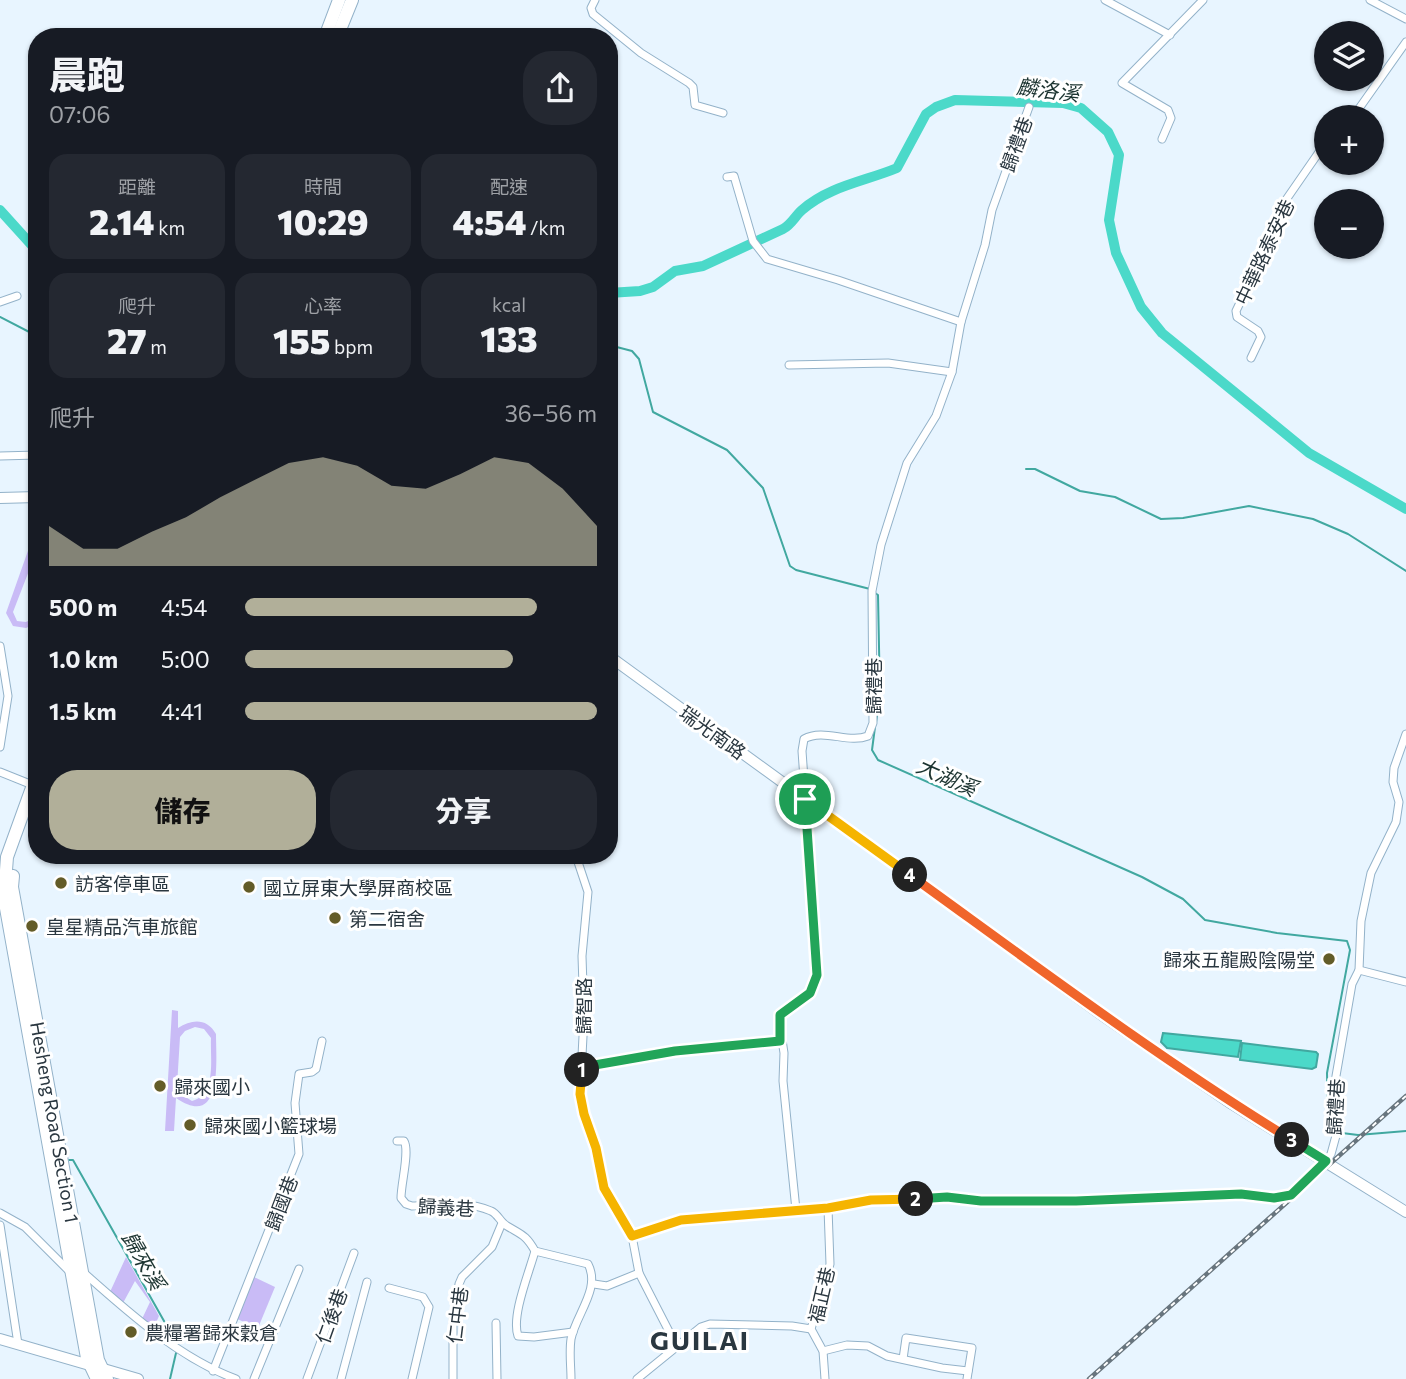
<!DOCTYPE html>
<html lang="zh-TW">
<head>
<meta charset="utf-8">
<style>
  :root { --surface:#171b24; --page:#242831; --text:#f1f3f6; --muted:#9ea1a6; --accent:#b1af99 }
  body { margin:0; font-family:Commissioner,"Noto Sans TC",sans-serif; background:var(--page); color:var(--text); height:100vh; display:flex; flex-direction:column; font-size:26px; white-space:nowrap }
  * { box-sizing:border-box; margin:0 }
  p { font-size:23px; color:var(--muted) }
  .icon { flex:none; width:38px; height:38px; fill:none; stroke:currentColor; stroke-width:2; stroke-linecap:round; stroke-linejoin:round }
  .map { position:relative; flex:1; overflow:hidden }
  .sheet { position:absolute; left:28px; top:28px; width:590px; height:836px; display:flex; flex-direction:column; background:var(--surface); border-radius:28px; box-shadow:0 2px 5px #0004 }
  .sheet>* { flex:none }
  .buttons { position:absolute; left:1314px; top:21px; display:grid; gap:14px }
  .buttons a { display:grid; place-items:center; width:70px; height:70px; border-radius:50%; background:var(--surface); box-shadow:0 2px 5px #0004; font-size:35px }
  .pin { position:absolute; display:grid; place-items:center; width:60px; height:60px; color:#fff; margin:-30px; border:4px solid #fff; border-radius:50%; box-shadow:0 2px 7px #0007 }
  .km { position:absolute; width:35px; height:35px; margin:-18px; border-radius:50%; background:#222; color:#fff; font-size:19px; line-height:35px; text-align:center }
  .round { display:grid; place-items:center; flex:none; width:74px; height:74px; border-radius:28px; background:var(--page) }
  .headline { display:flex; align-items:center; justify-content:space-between; height:119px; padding:0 21px }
  h1 { font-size:38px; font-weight:800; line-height:52px }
  .stats { display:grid; grid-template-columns:repeat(3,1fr); gap:10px; height:119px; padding:7px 21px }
  .stats div { display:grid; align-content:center; border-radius:18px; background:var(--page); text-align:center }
  .stats b { font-size:35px; font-weight:800 }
  .stats small { font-size:19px; font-weight:400 }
  .stats p { font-size:19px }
  .chart { height:196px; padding:14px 21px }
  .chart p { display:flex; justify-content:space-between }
  .chart svg { width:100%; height:126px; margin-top:7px; fill:var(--accent); opacity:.7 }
  .primary-button { display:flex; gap:14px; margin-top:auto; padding:14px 21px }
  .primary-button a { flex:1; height:80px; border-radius:28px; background:var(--accent); color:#111; font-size:28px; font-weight:800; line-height:80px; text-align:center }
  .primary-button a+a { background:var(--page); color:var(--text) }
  ul { padding:0 21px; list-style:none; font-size:23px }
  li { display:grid; grid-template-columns:112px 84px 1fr; align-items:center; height:52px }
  li i { height:18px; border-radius:9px; background:var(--accent) }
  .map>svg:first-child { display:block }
</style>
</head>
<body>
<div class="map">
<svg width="1406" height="1379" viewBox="0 0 1406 1379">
  <rect width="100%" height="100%" fill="#e8f5ff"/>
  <!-- green -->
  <g fill="#c9bbf6" fill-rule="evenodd">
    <path d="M37,541V550L13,612L17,621L26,622L34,618L37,610L35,624L26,628L13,626L6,613L30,545Z"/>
    <path d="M172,1010L178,1011V1028C192,1019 207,1018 216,1034C216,1061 223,1130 176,1098L174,1131H165ZM195,1027L204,1029L211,1038C210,1058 217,1095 192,1101L179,1093L177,1086L180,1037L185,1031Z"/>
    <path d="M126,1257L159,1316L154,1327L142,1319L150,1302L135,1281L123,1303L110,1292Z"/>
    <path d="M252,1276L275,1287L258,1328L235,1318Z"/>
  </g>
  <!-- water -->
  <g fill="#4bd9c9" stroke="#41a8a0" stroke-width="2">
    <path d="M1163,1033L1241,1041L1238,1057L1167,1048L1161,1042Z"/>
    <path d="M1242,1043L1316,1052L1318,1054L1316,1067L1312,1069L1240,1060Z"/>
  </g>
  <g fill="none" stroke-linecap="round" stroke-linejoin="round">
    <!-- stream -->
    <g stroke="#41a8a0" stroke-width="2">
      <path d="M0,317L37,336"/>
      <path d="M609,345L632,351L639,359L653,412L727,450L763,488L790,566L796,570L870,589"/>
      <path d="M1026,469H1035L1080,491L1115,497L1161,519L1183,518L1249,506L1313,519L1348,534L1406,571"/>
      <path d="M875,593L878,595L880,698L876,722"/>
      <path d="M875,727L872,750L878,760L1142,877L1183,899L1205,920L1277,933L1347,941L1350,950L1327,1073L1328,1130L1334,1131"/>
      <path d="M1342,1133L1358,1135L1406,1131"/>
      <path d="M69,1160H73L177,1344"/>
      <path d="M170,1379L176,1353"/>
    </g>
    <!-- river -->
    <g stroke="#4bd9c9" stroke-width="10">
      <path d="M0,210L37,251"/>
      <path d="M609,293L640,291L653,287L675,271L703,266L783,229C792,224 795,216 802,210C829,186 866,181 897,168L926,114L936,107L955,100L1063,103L1081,108L1108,132L1119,155L1109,220L1116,253L1141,307L1162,333L1309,453L1406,509"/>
    </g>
    <defs>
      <g id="street">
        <path d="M595,0L591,8L593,14L641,53L689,83L693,87L695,105L723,113"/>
        <path d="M1105,0L1170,35"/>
        <path d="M1370,0L1406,19"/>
        <path d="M1353,117L1406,42"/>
        <path d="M1162,139L1171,118L1168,110L1122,83L1203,0"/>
        <path d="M727,177L734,176L753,241L767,259L838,280L961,322"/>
        <path d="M0,302L17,296"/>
        <path d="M1251,358L1261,337L1258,331L1237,317L1236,311L1259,263L1281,207L1326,142"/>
        <path d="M789,365L888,363L952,372"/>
        <path d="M0,456L37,455"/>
        <path d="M0,646L8,696L0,747"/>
        <path d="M0,772L35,786"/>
        <path d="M576,856L588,892L582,956L584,1017L580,1094L584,1114L596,1148L604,1188L632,1236L639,1273L677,1347"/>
        <path d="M1359,970L1406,982"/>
        <path d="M582,1065L589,1066L675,1051L780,1041"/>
        <path d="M397,1141H404C410,1151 401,1183 401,1198L406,1204L412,1206C437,1205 467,1200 491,1211C498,1214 500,1222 507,1226C522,1235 526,1235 535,1251L588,1264C601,1289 576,1314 571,1339C569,1352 571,1366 571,1379"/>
        <path d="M796,1210L783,1081L784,1053L779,1020L782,1012L810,993L818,975L802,751L804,739C824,728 848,744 868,736L873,723L872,591L881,545L907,463L936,416L952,372L961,322L985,245L992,210L1029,107"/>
        <path d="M0,1213L25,1227L71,1273"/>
        <path d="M0,1225L18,1344"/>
        <path d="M632,1236L681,1220L828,1208L871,1200L947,1197L981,1201H1076L1241,1194L1274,1198L1291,1195L1326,1161L1331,1154L1337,1132L1336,1076L1352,984L1359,970L1361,921L1371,873L1396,822L1399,802L1393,782L1394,768L1406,734"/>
        <path d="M535,1251C529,1273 511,1316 518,1336L534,1337L573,1332"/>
        <path d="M83,1272C128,1312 179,1358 236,1379"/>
        <path d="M594,1284L607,1286L639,1273"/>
        <path d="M389,1288L423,1297L429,1307L412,1379"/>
        <path d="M496,1323L497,1379"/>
        <path d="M823,1351L847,1345L868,1346L887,1356L942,1368L968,1371"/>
        <path d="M903,1359L906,1338L972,1348L967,1379"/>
        <path d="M213,1371L299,1154L295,1103L299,1074L312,1072L316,1069L322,1041"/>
        <path d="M254,1379L299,1269"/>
        <path d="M307,1379L354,1253"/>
        <path d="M341,1379L367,1282"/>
        <path d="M453,1379V1320L459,1284L462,1277L492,1247L502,1223"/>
        <path d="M637,1379L701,1327L710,1324L792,1326L811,1329"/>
        <path d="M825,1379L823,1351L811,1329L830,1264L828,1208"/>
      </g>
      <g id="secondary">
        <path d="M0,498L37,497"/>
        <path d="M609,656L1102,1015L1232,1104L1406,1212"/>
        <path d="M0,1339L138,1379"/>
      </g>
      <g id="primary">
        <path d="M325,37L339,0"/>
        <path d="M337,37L352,0"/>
        <path d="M37,774L7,857L4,897L87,1358L97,1379"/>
        <path d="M13,876L12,887L98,1360L107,1379"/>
      </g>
    </defs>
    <!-- street casing -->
    <use href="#street" stroke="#93b2c9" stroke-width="9"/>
    <!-- secondary casing -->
    <use href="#secondary" stroke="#93b2c9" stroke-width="12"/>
    <!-- primary casing -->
    <use href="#primary" stroke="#93b2c9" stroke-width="14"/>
    <!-- street -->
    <use href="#street" stroke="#fff" stroke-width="7"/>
    <!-- secondary -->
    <use href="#secondary" stroke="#fff" stroke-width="10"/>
    <!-- primary -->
    <use href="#primary" stroke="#fff" stroke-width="12"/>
    <defs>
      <path id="rail" d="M1089,1379L1406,1096"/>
    </defs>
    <!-- rail casing -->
    <use href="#rail" stroke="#68757e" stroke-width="4.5"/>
    <!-- rail -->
    <use href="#rail" stroke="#fff" stroke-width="2" stroke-dasharray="5" stroke-linecap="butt"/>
  </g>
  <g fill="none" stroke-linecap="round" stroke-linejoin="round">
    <defs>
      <path id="split-1" d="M582,1070V1065L589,1066L675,1051L780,1041V1015L810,993L817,975L805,799"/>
      <path id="split-2" d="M582,1070L580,1094L584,1114L596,1148L604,1188L632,1236L681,1220L828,1208L871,1200L916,1199"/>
      <path id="split-3" d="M916,1199L947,1197L981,1201H1076L1241,1194L1274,1198L1291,1195L1326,1161L1292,1140"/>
      <path id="split-4" d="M910,875C1036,966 1160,1059 1292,1140"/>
      <path id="split-5" d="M805,799L910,875"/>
    </defs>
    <!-- split-1 casing -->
    <use href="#split-1" stroke="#fff" stroke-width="14"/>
    <!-- split-2 casing -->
    <use href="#split-2" stroke="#fff" stroke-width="14"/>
    <!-- split-3 casing -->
    <use href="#split-3" stroke="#fff" stroke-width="14"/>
    <!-- split-4 casing -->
    <use href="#split-4" stroke="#fff" stroke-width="14"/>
    <!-- split-5 casing -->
    <use href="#split-5" stroke="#fff" stroke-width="14"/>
    <!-- split-1 -->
    <use href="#split-1" stroke="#22a559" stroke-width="9"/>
    <!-- split-2 -->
    <use href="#split-2" stroke="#f5b400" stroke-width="9"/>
    <!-- split-3 -->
    <use href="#split-3" stroke="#22a559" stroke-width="9"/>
    <!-- split-4 -->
    <use href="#split-4" stroke="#f0652b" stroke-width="9"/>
    <!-- split-5 -->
    <use href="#split-5" stroke="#f5b400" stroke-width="9"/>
  </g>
  <!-- markers -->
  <g fill="#635c28" stroke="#fff" stroke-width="2.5">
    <circle cx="61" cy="883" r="7"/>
    <circle cx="249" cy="887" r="7"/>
    <circle cx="335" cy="918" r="7"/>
    <circle cx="32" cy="926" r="7"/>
    <circle cx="1329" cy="959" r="7"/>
    <circle cx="160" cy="1086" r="7"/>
    <circle cx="190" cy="1125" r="7"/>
    <circle cx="131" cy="1332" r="7"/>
  </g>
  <g text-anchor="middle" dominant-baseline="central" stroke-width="6" stroke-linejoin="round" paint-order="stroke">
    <!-- street labels -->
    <g font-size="19" fill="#2a3740" stroke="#fff">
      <text transform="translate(1016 144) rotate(-70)">歸禮巷</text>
      <text transform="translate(1264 252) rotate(-65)">中華路泰安巷</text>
      <text transform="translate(873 686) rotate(-90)">歸禮巷</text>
      <text transform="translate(713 732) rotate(36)">瑞光南路</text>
      <text transform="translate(583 1006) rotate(-90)">歸智路</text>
      <text transform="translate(1335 1107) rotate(-87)">歸禮巷</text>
      <text transform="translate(55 1122) rotate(80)">Hesheng Road Section 1</text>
      <text transform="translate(281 1203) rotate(-69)">歸國巷</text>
      <text transform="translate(446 1207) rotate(3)">歸義巷</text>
      <text transform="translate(821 1295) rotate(-77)">福正巷</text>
      <text transform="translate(457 1315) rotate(-83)">仁中巷</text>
      <text transform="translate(331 1316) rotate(-70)">仁後巷</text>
    </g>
    <!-- poi labels -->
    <g font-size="19" fill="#2a3740" stroke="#fff" text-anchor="start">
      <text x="75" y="883">訪客停車區</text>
      <text x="263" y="887">國立屏東大學屏商校區</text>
      <text x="349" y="918">第二宿舍</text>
      <text x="46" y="926">皇星精品汽車旅館</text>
      <text x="1315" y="959" text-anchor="end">歸來五龍殿陰陽堂</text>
      <text x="174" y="1086">歸來國小</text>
      <text x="204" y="1125">歸來國小籃球場</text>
      <text x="145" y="1332">農糧署歸來穀倉</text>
    </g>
    <!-- water labels -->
    <g font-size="21" font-style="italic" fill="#1c3431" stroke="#fff">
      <text transform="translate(1048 89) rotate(7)">麟洛溪</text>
      <text transform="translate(947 776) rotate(24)">大湖溪</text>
      <text transform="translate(144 1260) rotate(60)">歸來溪</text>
    </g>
    <!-- district labels -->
    <g font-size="26" font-weight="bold" letter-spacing="2" fill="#2a3740" stroke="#fff">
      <text x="700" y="1339">GUILAI</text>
    </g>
  </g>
</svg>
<div class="buttons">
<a><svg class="icon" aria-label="layers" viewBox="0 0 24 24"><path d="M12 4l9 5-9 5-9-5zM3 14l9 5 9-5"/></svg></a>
<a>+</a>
<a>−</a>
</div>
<div class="pin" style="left:805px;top:799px;background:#1e9e55"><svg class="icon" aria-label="arrive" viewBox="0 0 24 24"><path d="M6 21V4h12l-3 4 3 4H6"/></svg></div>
<b class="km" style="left:582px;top:1070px">1</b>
<b class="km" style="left:916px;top:1199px">2</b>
<b class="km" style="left:1292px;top:1140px">3</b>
<b class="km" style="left:910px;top:875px">4</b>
<section class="sheet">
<div class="headline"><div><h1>晨跑</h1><p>07:06</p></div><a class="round"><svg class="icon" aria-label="share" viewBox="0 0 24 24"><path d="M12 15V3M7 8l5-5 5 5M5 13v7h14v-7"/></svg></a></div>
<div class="stats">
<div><p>距離</p><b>2.14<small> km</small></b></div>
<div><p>時間</p><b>10:29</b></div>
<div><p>配速</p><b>4:54<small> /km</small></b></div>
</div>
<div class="stats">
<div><p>爬升</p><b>27<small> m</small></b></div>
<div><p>心率</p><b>155<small> bpm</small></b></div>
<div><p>kcal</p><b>133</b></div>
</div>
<div class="chart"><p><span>爬升</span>36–56 m</p>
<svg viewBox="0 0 160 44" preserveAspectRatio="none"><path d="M0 44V30L10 38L20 38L30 32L40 27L50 20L60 14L70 8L80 6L90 9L100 16L110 17L120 12L130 6L140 8L150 17L160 30V44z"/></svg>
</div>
<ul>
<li><b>500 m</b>4:54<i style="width:83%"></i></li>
<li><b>1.0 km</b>5:00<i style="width:76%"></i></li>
<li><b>1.5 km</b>4:41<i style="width:100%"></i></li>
</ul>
<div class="primary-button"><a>儲存</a><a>分享</a></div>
</section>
</div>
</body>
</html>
